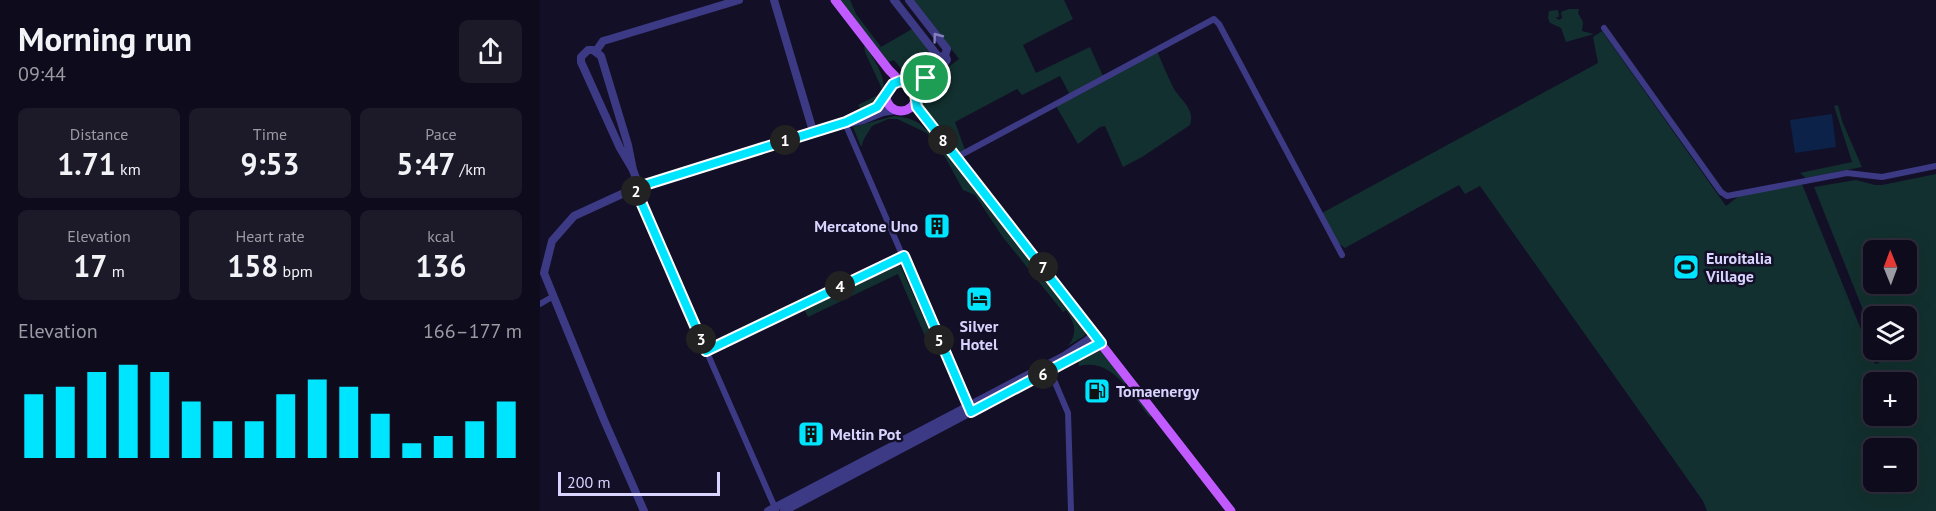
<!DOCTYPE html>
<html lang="en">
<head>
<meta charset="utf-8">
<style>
  :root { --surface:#0e0b1c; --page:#1c1929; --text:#f1f3f6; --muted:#9b9ba3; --line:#2e2b3b; --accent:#00e5ff }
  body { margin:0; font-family:"PT Sans",sans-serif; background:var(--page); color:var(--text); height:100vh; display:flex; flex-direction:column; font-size:22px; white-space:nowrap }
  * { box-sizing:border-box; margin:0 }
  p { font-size:20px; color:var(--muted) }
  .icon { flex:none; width:33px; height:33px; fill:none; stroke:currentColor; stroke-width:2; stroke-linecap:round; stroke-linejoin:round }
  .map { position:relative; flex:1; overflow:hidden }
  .panel { display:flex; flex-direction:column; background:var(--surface); width:540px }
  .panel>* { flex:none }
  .needle { width:39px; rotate:359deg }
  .controls { position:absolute; left:1323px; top:240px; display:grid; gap:12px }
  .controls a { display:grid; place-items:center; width:54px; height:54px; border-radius:9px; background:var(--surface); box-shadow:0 6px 24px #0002,0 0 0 2px var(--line); font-size:30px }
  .scale { position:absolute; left:18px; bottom:15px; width:162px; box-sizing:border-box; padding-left:6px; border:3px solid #d9d4ff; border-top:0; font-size:16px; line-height:21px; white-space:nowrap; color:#d9d4ff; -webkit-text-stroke:4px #130f26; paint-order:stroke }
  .pin { position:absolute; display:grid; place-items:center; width:51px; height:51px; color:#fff; margin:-26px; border:3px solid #fff; border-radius:50%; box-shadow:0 2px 6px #0007 }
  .km { position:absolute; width:30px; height:30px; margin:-15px; border-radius:50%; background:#222; color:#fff; font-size:16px; line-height:30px; text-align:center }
  .round { display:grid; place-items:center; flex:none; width:63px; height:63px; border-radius:9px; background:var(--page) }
  .summary { display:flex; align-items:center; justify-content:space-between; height:102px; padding:0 18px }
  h1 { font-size:33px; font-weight:700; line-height:45px }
  .metrics { display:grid; grid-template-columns:repeat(3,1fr); gap:9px; height:102px; padding:6px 18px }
  .metrics div { display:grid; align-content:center; border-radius:9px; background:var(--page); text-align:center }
  .metrics b { font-size:30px; font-weight:700 }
  .metrics small { font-size:16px; font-weight:400 }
  .metrics p { font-size:16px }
  .chart { height:168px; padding:12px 18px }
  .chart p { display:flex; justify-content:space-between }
  .chart svg { width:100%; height:108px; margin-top:6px; stroke:var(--accent); stroke-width:6 }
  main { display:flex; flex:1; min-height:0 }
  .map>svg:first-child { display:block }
</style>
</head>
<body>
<main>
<section class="panel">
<div class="summary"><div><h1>Morning run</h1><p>09:44</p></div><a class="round"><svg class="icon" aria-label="share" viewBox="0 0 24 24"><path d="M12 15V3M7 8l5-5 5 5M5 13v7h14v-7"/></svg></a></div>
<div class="metrics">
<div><p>Distance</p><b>1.71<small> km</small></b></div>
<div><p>Time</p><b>9:53</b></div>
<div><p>Pace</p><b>5:47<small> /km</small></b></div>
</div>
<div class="metrics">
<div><p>Elevation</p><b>17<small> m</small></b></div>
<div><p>Heart rate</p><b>158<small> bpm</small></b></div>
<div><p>kcal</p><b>136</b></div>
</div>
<div class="chart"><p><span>Elevation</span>166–177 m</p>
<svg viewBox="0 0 160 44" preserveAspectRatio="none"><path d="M5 44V18M15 44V15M25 44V9M35 44V6M45 44V9M55 44V21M65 44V29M75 44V29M85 44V18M95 44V12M105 44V15M115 44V26M125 44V38M135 44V35M145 44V29M155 44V21"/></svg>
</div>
</section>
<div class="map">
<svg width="1396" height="511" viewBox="0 0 1396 511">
  <rect width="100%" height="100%" fill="#130f26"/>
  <!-- green -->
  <g fill="#12302f" fill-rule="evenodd">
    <path d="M300,0H310L316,14L341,47L372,29L397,59L374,76L368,77L354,60L348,62Z"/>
    <path d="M373,0H524L533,19L483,45L496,73L550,47L563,76L522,98L529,93L520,76L482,95L477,89L415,122L425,150L419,153L377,102C381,83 405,70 419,59Z"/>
    <path d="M1029,9H1039L1038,13L1043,22L1042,31L1054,34L1026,42L1021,28L1010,23L1008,18L1009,11L1018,10L1019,17H1015L1019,20L1022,18L1021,12Z"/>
    <path d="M1062,31L1186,206L1199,196L1262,184L1335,364L1339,363V350H1366V316H1334L1333,335L1274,187L1316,180L1335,185H1342L1396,174V511H1167L1163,501L1139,467L940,186L925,194L919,185L805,248L798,243L782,213L1058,63L1053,37ZM1334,250H1366V284H1334ZM1334,382H1366V416H1334ZM1334,448H1366V482H1334Z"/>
    <path d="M325,46C341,69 359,98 322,111L318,105L340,94L342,89L325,52L324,47Z"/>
    <path d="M617,51C622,63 627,75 633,87C639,99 656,109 650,125L602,157L583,167L565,126L560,127L538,144L516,106Z"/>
    <path d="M1298,105L1302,121L1322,167L1266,178L1260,173L1312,162L1294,106Z"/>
    <path d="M354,116C367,117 378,120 386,130L388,129L547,331L544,336L528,346C538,333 535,323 526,310L523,312L462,236L435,195L423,190L405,157L387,133L357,119H348L332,126L324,139L321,147L313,127Z"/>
    <path d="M360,265L394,341L388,343L358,274L268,317L264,309Z"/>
    <path d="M561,350L613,416L610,417L608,415C590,392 572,358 539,366V361Z"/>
  </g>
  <!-- water -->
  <path fill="#0c2248" d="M1292,114L1296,147L1255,153L1250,120Z"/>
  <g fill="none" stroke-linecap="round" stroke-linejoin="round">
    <!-- minor -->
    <g stroke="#3d3a85" stroke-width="6">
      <path d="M1064,28L1181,192L1187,196L1307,173L1342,177L1396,166"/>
      <path d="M305,123L429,409"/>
      <path d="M417,157L674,19L679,24L802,255"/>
      <path d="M95,188L236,510"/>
      <path d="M0,304L12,297"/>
      <path d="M166,351L364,256"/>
      <path d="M508,366L528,413L531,511"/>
    </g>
    <!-- tertiary -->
    <g stroke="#3d3a85" stroke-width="8">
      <path d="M234,0L273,131"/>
      <path d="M354,0L397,55L401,57L405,55L407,49L369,0"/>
      <path d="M48,50H53L61,56L88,145L93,170L80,148L41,62V57Z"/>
      <path d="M56,51L63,41L70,39L199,0"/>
      <path d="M367,83L387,78"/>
      <path d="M375,94C383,83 402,70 407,60L405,55"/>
      <path d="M324,114L337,107L346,93"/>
      <path d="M93,170L99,186"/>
      <path d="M104,511L64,420L4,273L12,241L34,216L95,188L273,131L323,120L343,112L356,110"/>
      <path d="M228,511L524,356L555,335"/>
      <path d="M244,511L561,343"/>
    </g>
    <!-- primary -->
    <g stroke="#c25bff" stroke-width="9">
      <path d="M295,0L349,70L360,81"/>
      <circle cx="361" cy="96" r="15"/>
      <path d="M375,99L377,107L382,114L691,511"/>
    </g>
  </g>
  <!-- one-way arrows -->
  <defs><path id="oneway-chevron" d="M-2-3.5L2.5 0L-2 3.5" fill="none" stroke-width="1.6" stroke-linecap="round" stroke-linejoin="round" transform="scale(1.5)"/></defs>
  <use stroke="#837fbc" href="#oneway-chevron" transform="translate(397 37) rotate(-127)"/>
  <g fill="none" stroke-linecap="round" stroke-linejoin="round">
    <defs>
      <path id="route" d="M391,76L375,94L377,107L561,343L431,412L364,256L166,351L95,188L306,122L337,107L353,84L360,81L367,83L377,82Z"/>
    </defs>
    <!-- route casing -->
    <use href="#route" stroke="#fff" stroke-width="12"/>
    <!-- route -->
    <use href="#route" stroke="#00e5ff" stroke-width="8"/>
  </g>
  <!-- icons -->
  <defs>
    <symbol id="building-square" viewBox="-11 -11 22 22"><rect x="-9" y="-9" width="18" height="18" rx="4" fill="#00e5ff" stroke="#130f26"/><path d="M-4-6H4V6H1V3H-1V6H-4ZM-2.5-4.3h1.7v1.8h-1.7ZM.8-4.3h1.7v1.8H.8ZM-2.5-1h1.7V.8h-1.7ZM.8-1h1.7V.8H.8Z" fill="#111"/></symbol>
    <symbol id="stadium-square" viewBox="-11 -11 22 22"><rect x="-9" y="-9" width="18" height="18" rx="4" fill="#00e5ff" stroke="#130f26"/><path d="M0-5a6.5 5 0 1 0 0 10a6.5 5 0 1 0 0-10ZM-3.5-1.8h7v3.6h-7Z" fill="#111"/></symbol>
    <symbol id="hotel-square" viewBox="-11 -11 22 22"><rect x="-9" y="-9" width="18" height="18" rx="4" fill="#00e5ff" stroke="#130f26"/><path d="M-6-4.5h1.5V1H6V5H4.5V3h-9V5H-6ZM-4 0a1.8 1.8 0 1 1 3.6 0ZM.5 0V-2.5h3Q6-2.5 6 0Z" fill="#111"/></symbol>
    <symbol id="fuel-square" viewBox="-11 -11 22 22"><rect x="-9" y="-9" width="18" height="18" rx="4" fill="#00e5ff" stroke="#130f26"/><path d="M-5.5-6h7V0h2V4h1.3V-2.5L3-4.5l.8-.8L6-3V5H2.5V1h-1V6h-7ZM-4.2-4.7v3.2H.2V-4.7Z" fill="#111"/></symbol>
  </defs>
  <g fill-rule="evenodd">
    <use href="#building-square" x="382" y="211" width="30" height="30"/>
    <use href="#stadium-square" x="1131" y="252" width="30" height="30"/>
    <use href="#hotel-square" x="424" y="284" width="30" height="30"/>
    <use href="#fuel-square" x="542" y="376" width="30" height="30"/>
    <use href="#building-square" x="256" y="419" width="30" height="30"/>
  </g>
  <g text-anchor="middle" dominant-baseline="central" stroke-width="5" stroke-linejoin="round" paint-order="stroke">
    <!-- poi labels -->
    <g font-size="16" font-weight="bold" fill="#d9d4ff" stroke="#130f26" text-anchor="start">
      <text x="378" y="226" text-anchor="end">Mercatone Uno</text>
      <text x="1166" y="258">Euroitalia<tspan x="1166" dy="18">Village</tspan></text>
      <text x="439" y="326" text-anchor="middle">Silver<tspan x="439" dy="18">Hotel</tspan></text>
      <text x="576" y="391">Tomaenergy</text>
      <text x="290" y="434">Meltin Pot</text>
    </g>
  </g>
</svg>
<div class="controls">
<a><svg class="needle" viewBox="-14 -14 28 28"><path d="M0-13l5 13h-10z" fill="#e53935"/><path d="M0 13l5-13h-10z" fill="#9b9ba3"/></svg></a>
<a><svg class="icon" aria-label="layers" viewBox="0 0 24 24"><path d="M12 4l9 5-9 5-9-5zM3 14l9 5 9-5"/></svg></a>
<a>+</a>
<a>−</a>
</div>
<div class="scale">200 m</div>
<div class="pin" style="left:386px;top:78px;background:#1e9e55"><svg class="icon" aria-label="arrive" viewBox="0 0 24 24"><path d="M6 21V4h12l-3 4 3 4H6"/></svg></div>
<b class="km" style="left:245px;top:140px">1</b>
<b class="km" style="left:96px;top:191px">2</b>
<b class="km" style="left:161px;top:339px">3</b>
<b class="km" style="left:300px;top:286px">4</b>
<b class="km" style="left:399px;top:340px">5</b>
<b class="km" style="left:503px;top:374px">6</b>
<b class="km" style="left:503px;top:267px">7</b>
<b class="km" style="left:403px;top:140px">8</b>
</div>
</main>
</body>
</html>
